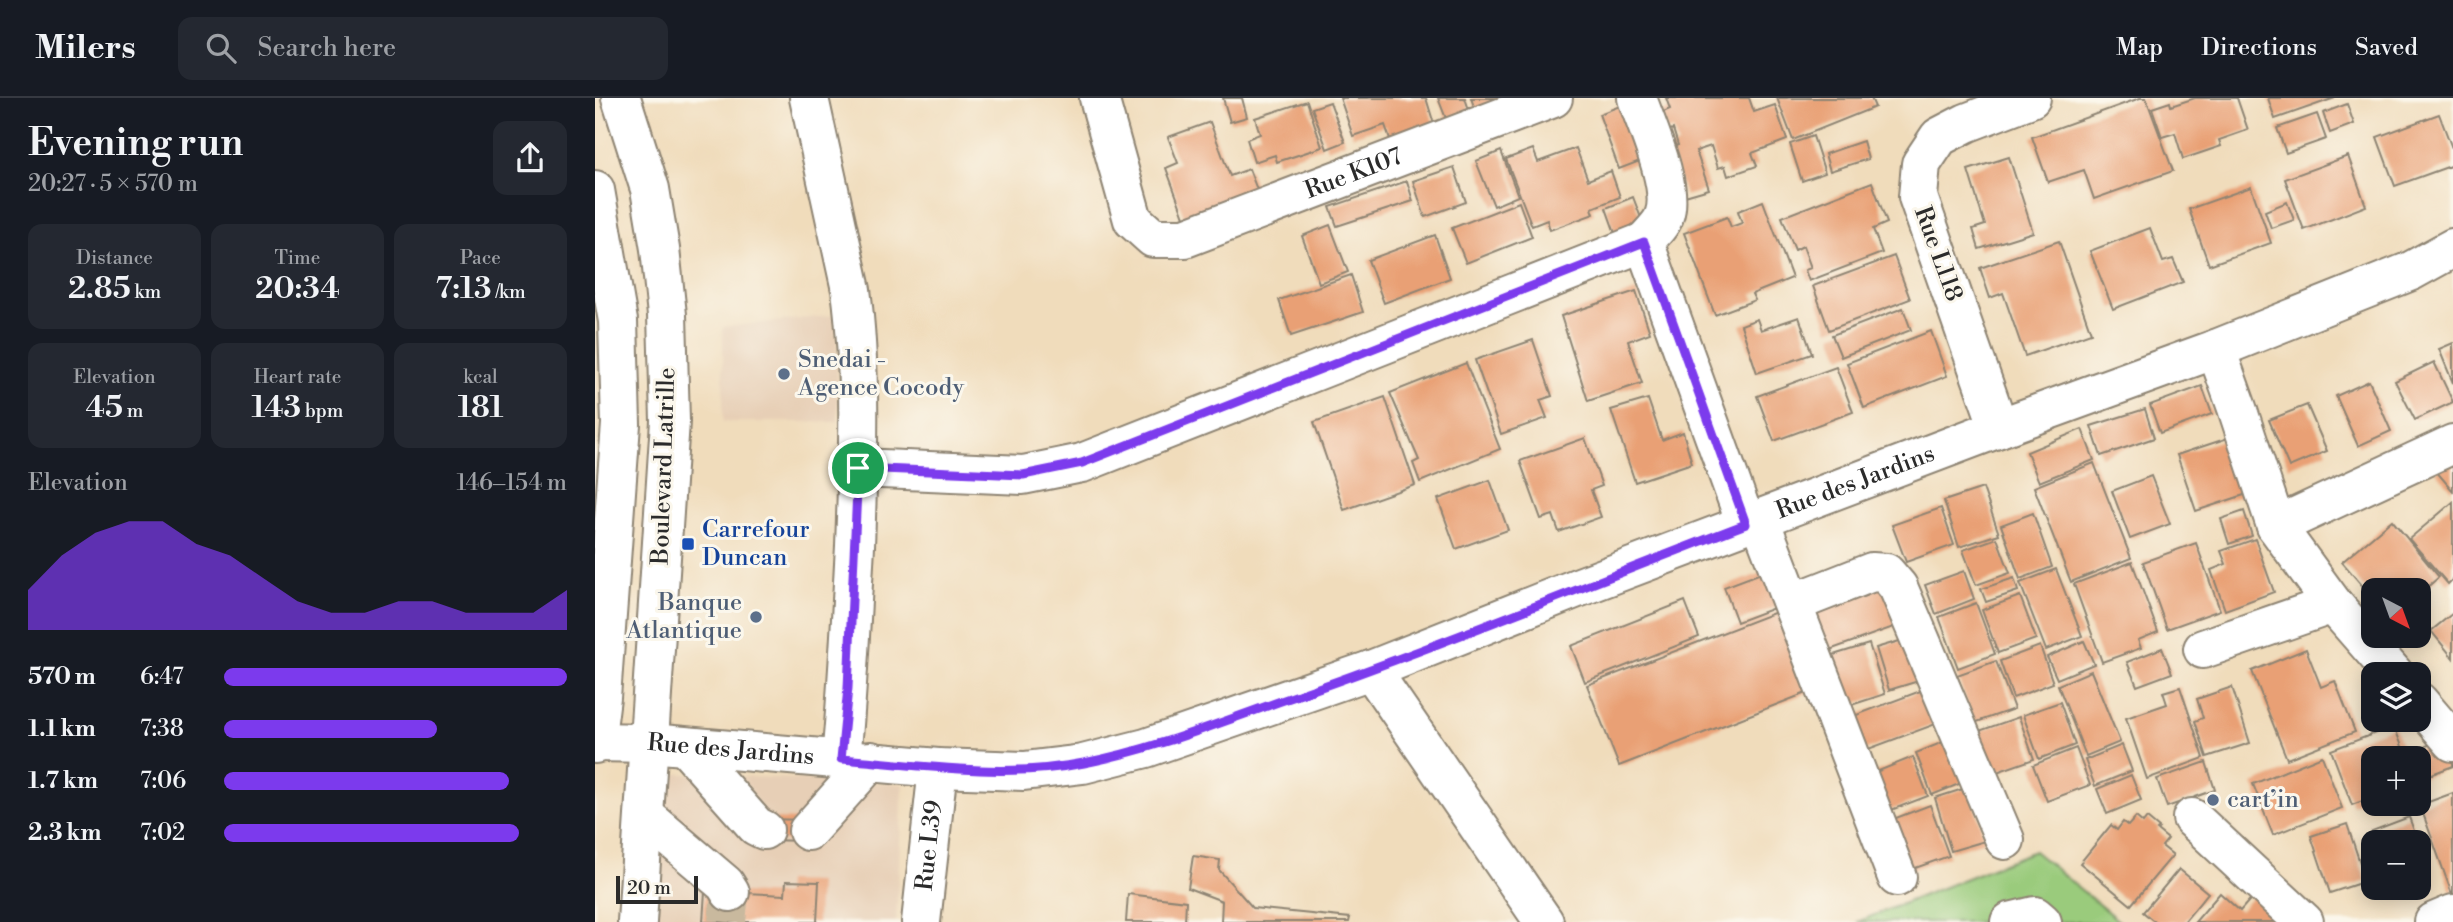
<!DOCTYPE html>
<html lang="en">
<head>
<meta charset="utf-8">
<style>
  :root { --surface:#171b24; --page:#242831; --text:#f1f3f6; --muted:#9ea1a6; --line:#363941; --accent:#7c3aed }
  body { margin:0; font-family:"Libre Bodoni",serif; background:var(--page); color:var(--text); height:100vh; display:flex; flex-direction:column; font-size:26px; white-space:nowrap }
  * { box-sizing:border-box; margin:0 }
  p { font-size:23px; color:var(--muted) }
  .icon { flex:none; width:38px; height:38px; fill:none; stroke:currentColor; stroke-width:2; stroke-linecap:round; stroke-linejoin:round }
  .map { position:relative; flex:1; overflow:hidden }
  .sheet { display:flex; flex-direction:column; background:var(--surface); width:595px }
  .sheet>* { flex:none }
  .needle { width:46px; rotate:139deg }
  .fabs { position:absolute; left:1766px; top:480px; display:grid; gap:14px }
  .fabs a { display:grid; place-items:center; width:70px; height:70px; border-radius:14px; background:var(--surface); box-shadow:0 4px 18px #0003; font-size:35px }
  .scale { position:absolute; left:21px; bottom:18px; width:82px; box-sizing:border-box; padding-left:7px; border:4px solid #2b2b2b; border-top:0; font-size:19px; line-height:24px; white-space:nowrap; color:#2b2b2b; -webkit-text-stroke:5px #fbf7ec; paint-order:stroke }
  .pin { position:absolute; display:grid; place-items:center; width:60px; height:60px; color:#fff; margin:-30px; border:4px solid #fff; border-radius:50%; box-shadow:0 2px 7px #0007 }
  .round { display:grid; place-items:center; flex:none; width:74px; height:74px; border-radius:14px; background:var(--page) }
  .head { display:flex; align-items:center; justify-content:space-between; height:119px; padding:0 28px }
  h1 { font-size:38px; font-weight:600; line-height:52px }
  .metrics { display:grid; grid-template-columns:repeat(3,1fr); gap:10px; height:119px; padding:7px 28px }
  .metrics div { display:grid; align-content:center; border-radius:14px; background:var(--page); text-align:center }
  .metrics b { font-size:30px; font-weight:600 }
  .metrics small { font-size:19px; font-weight:400 }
  .metrics p { font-size:19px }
  .chart { height:196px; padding:14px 28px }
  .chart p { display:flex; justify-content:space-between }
  .chart svg { width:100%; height:126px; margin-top:7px; fill:var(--accent); opacity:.7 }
  ul { padding:0 28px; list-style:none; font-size:23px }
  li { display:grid; grid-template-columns:112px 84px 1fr; align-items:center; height:52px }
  li i { height:18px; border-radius:9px; background:var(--accent) }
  header { display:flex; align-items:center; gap:42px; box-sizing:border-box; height:98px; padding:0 35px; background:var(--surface); border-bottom:2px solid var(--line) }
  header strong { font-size:33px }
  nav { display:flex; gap:38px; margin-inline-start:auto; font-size:24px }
  .search { width:490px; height:63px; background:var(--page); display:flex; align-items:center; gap:18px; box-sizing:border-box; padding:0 24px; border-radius:14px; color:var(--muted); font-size:26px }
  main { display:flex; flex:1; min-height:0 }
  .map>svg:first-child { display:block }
</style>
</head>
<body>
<header>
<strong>Milers</strong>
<div class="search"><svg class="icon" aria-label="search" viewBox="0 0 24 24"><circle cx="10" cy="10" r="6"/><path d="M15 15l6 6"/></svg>Search here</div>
<nav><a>Map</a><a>Directions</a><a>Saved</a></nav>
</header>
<main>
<section class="sheet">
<div class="head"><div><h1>Evening run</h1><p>20:27 · 5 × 570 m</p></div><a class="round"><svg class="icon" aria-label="share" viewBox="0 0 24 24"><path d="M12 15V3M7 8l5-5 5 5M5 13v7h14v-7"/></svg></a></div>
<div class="metrics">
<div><p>Distance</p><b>2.85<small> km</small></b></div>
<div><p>Time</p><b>20:34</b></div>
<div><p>Pace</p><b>7:13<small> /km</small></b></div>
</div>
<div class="metrics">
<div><p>Elevation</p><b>45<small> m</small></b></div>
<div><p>Heart rate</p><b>143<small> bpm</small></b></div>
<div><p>kcal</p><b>181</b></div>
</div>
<div class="chart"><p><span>Elevation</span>146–154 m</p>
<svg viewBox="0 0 160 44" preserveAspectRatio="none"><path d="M0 44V30L10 18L20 10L30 6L40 6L50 14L60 18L70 26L80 34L90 38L100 38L110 34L120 34L130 38L140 38L150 38L160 30V44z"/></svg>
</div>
<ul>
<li><b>570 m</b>6:47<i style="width:100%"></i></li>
<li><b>1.1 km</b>7:38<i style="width:62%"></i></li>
<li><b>1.7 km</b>7:06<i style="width:83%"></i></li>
<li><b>2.3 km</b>7:02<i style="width:86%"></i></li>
</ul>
</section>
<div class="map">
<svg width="1858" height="824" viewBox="0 0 1858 824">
  <rect width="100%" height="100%" fill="#fbf7ec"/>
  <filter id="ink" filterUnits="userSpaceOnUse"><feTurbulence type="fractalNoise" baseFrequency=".0143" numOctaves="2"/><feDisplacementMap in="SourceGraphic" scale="14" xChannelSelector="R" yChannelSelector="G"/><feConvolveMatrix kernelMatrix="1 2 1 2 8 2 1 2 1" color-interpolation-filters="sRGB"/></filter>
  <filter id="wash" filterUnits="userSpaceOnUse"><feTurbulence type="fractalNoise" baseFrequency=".00686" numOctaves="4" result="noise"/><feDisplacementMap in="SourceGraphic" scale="28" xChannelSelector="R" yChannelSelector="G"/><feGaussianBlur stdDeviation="1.57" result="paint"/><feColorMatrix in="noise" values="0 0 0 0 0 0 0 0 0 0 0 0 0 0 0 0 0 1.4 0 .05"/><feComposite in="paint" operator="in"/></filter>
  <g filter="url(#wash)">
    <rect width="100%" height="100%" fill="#f0dcbb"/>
    <!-- built -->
    <g fill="#e7cfb6">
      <path d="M242,217L243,324H128V229Z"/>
      <path d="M70,675L308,686L301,824H62Z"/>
    </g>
    <!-- green -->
    <path fill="#9acb7b" stroke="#627b53" stroke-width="2" d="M1439,753L1525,824H1262Z"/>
    <g id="blocks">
      <!-- building -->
      <g fill="#e9a074">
        <path d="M628,0H647L652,19L635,24Z"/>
        <path d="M745,0H831L839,26L795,41L790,27L758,38Z"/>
        <path d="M843,0H870L875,15L852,23Z"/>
        <path d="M876,0H928L882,17Z"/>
        <path d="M1071,0H1154L1159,14L1180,7L1192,42L1157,55L1162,68L1133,78L1130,68L1123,70L1116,48L1101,53L1114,91L1090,98L1074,50L1083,47L1078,31L1072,33L1066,15L1075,11Z"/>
        <path d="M1182,0H1276L1280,9L1198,42Z"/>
        <path d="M1545,0H1551L1578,73L1499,101L1489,72L1453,84L1437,39Z"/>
        <path d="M1600,0H1642L1653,32L1624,42L1626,48L1588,61L1580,35L1567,39L1557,10L1575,4L1576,8Z"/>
        <path d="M1673,0H1740L1680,21Z"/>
        <path d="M712,3L727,49L682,64L680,57L659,64L652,41L665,36L660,20Z"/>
        <path d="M735,4L750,44L732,51L717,10Z"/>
        <path d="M1752,6L1759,26L1735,35L1728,15Z"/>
        <path d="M1025,8L1045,63L1024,71L1004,16Z"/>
        <path d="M1722,16L1731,41L1691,55L1682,30Z"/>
        <path d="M1844,16L1858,53V67L1800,88L1782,39Z"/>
        <path d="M615,24L635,78L654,71L664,97L592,127L571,70L583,65L573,39Z"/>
        <path d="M1218,38L1230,75L1207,83L1195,46Z"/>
        <path d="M1268,43L1273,61L1235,73L1230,56Z"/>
        <path d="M981,50L993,82L1016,73L1025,99L997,110L999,116L955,132L952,122L937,128L911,61L938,51L943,64Z"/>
        <path d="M906,53L923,98L899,108L881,63Z"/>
        <path d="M1753,58L1771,108L1709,132L1690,81Z"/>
        <path d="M1414,59L1438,134L1384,151L1378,131L1390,127L1373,72Z"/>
        <path d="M859,69L871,104L830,119L818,83Z"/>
        <path d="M812,83L818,103L742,128L735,109Z"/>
        <path d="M1277,84L1292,125L1278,131L1287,155L1214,183L1210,172L1216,170L1208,148L1200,152L1187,119Z"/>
        <path d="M1656,89L1676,145L1614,167L1594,111Z"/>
        <path d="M1038,99L1049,128L1021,138L1011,110Z"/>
        <path d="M1168,103L1197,180L1157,196L1160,202L1120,217L1089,135L1132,119L1136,129L1147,125L1143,113Z"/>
        <path d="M924,104L937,139L871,165L857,130Z"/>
        <path d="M1692,104L1699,122L1676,130L1670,113Z"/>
        <path d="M735,127L753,174L724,185L707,138Z"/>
        <path d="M1555,130L1568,164L1578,161L1588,184L1518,211L1495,153Z"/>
        <path d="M840,137L855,180L789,205L773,162Z"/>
        <path d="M1464,143L1496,235L1430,258L1408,195L1395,200L1385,170Z"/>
        <path d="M1299,158L1315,201L1234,232L1218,188Z"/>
        <path d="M756,177L768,214L696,238L684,202Z"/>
        <path d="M1041,193L1055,235L1033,243L1047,285L993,303L966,218Z"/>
        <path d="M1308,210L1316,232L1246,259L1237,237Z"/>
        <path d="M1204,219L1217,256L1162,275L1146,227L1162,221L1166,232Z"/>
        <path d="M1336,233L1352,278L1269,310L1252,265Z"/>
        <path d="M938,242L957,298L945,302L952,320L906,336L880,262Z"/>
        <path d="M1858,245V285L1844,251Z"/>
        <path d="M1839,264L1858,304L1820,322L1800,283Z"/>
        <path d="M871,265L905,351L825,384L818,365L824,362L795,295Z"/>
        <path d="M1241,269L1258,314L1179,343L1162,298Z"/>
        <path d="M1774,283L1796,333L1763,348L1741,298Z"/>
        <path d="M1607,288L1617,316L1565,335L1555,307Z"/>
        <path d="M790,299L820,387L749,412L719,324Z"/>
        <path d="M1053,301L1067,342L1088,334L1097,365L1040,384L1016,312Z"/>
        <path d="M1712,307L1732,353L1694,369L1674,322Z"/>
        <path d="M1550,311L1559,340L1506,358L1496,328Z"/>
        <path d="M1487,331L1499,362L1444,384L1432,354Z"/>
        <path d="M990,340L1007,388L996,392L1006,419L964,434L958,417L946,421L925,363Z"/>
        <path d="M1633,340L1652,396L1601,413L1582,357Z"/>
        <path d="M1858,358V393L1841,373Z"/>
        <path d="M1499,365L1536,460L1476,484L1439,389Z"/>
        <path d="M1556,378L1575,426L1535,441L1517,393Z"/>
        <path d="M895,382L913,432L861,451L843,401Z"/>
        <path d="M1388,390L1404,436L1364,449L1349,403Z"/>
        <path d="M1858,404V481L1853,486L1814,441Z"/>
        <path d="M1346,410L1359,447L1311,464L1297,427Z"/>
        <path d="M1649,413L1657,438L1634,446L1626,421Z"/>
        <path d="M1438,415L1457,469L1425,481L1406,427Z"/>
        <path d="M1797,422L1844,479L1829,492L1824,486L1817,492H1778V500L1747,464Z"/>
        <path d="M1402,440L1415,475L1381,487L1368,452Z"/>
        <path d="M1660,441L1679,494L1630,512L1616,472L1631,466L1626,453Z"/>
        <path d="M1601,445L1625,512L1572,531L1548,464Z"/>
        <path d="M1537,464L1563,534L1543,542L1546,550L1507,564L1479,486Z"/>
        <path d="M1461,471L1487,538L1451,552L1425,485Z"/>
        <path d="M1174,472L1187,507L1142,524L1129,489Z"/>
        <path d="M1369,473L1379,501L1341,516L1330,487Z"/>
        <path d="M1419,480L1423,493L1391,504L1386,491Z"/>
        <path d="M1292,484L1307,526L1229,554L1214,511Z"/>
        <path d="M1425,498L1441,541L1403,555L1387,512Z"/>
        <path d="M1090,503L1104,539L990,584L976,548Z"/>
        <path d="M1381,505L1400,556L1363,570L1344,519Z"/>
        <path d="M1189,511L1219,592L1024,668L992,587Z"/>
        <path d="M1858,515V560L1836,533Z"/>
        <path d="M1318,539L1330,581L1294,592L1281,550Z"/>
        <path d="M1489,543L1499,566L1462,581L1452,559Z"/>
        <path d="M1274,546L1290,596L1247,610L1232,559Z"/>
        <path d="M1445,548L1458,585L1418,600L1405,563Z"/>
        <path d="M1567,550L1577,575L1542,588L1532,564Z"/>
        <path d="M1711,551L1726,589L1740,583L1760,634L1692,661L1657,573Z"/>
        <path d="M1401,563L1419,611L1379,625L1362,577Z"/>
        <path d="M1496,573L1525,644L1491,658L1463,587Z"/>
        <path d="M1336,589L1349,623L1268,653L1256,619Z"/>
        <path d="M1585,589L1609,660L1552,681L1531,620L1572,606L1568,594Z"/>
        <path d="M1637,589L1655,645L1612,659L1600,623L1608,620L1602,601Z"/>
        <path d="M1465,604L1480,647L1444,661L1428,617Z"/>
        <path d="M1424,619L1439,661L1399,675L1384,633Z"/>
        <path d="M1799,628L1810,656L1852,640L1858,655V668L1824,681V660H1778V699L1757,707L1736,652Z"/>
        <path d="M1353,642L1369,684L1337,697L1321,655Z"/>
        <path d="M1527,647L1537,673L1500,688L1490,662Z"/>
        <path d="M1481,650L1495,687L1452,703L1438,667Z"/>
        <path d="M1727,658L1747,710L1678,737L1658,686Z"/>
        <path d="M1318,659L1333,698L1291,714L1276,676Z"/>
        <path d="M1611,664L1620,692L1572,709L1562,681Z"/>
        <path d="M1536,677L1546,702L1512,716L1502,691Z"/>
        <path d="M1374,689L1390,743L1356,753L1340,700Z"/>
        <path d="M1858,695V799L1825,707Z"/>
        <path d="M1335,707L1354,758L1312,773L1293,723Z"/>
        <path d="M1541,719L1548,725L1552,720L1564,730L1562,732L1573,741L1567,748L1578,757L1536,807L1485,765L1516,727L1522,732L1528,724L1533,728Z"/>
        <path d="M1814,719L1823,744H1781L1777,733Z"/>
        <path d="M169,721L213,722L212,743L169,742Z"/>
        <path d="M1752,726L1771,783L1735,795L1716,738Z"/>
        <path d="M598,758L625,762L624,772L658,810L755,820L754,824H626L627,803L593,790Z"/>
        <path d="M1584,771L1613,795L1589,824H1560L1548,814Z"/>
        <path d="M191,783L224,784L222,824H108L110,793L190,797Z"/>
        <path d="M1625,795L1645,813L1660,796L1683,824H1600Z"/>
        <path d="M533,796L591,803L590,824H531Z"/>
      </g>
    </g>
  </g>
  <g filter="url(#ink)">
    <use href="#blocks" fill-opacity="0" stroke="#8e8473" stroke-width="2"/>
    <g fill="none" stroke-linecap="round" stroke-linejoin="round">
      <!-- minor-tunnel -->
      <path stroke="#c9b99e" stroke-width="38" stroke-dasharray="38 19" stroke-linecap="butt" d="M132,824L135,794"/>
      <defs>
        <g id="minor">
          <path d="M214,0L256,192C267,274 263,365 260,448C256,519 253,590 246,661"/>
          <path id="s1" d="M504,0L538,122L558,140H590L958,0"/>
          <path d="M1042,0C1052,29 1080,90 1069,118C1066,127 1056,136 1049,144L1151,426"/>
          <path d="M1621,251L1642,310L1681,428L1738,506L1799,576"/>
          <path d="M1404,330L1323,99L1326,66L1344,39L1371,25L1436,0"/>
          <path d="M263,370L428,377L487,365L1049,144"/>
          <path d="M1165,422L1302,779"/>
          <path d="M1681,428L1858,346"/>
          <path d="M1198,505L1277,474L1291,475L1303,489L1410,742"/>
          <path d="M1608,551L1738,506"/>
          <path d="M776,572L949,824"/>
          <path d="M1824,604L1858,644"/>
          <path d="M91,649L161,728L169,732"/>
          <path d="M50,718L130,786L135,794"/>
          <path d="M1597,720L1709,824"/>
          <path d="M213,733L276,663"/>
          <path id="s2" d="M326,824L343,670"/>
          <path d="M1415,824L1440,818L1447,824"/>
          <path d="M1839,824L1858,816"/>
        </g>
        <g id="major">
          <path d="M26,0L55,91L65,151L72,217L75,323L42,824"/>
          <path d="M0,92L23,223L26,326L6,599L0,646"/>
          <path id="s3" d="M0,644L55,645L343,670L429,673L488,666L551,650L776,572L982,490L1404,330L1621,251L1816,173L1858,150"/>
        </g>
      </defs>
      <!-- minor casing -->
      <use href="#minor" stroke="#8e8473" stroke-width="42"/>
      <!-- major casing -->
      <use href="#major" stroke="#8e8473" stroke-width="42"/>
      <!-- minor -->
      <use href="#minor" stroke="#fff" stroke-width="38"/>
      <!-- major -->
      <use href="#major" stroke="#fff" stroke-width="38"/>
    </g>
  </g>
  <g fill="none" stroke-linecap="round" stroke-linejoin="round" filter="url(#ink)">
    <defs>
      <path id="route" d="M1049,144L1151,426C996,485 843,549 686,603C621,626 557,652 489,665C409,681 327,667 246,661L253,590L263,370L428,377L487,365Z"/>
    </defs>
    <!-- route casing -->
    <use href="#route" stroke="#fff" stroke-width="14"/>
    <!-- route -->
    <use href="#route" stroke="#7c3aed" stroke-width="9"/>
  </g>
  <!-- markers -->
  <g fill="#5c6f8a" stroke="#fbf7ec" stroke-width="2.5">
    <circle cx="189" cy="276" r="7"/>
    <circle cx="161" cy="519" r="7"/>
    <circle cx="1618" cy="702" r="7"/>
  </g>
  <rect fill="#1a4fb4" stroke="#fbf7ec" stroke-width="2.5" x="86" y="439" width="14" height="14" rx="3.5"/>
  <g text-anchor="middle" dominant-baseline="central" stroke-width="6" stroke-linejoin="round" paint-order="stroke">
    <!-- street labels -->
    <g font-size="24" fill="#2b2b2b" stroke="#fbf7ec">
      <text stroke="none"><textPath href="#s1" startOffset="366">Rue K107</textPath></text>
      <text transform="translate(1343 156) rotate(70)">Rue L118</text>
      <text transform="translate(69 368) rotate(-88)">Boulevard Latrille</text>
      <text stroke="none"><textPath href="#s3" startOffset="1312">Rue des Jardins</textPath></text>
      <text stroke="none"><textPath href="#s3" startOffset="136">Rue des Jardins</textPath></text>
      <text stroke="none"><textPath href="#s2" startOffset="77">Rue L39</textPath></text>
    </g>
    <!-- service labels -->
    <g font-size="24" fill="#4e5e75" stroke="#fbf7ec" text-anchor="start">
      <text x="203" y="262">Snedai -<tspan x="203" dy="28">Agence Cocody</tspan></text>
      <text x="147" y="505" text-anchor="end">Banque<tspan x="147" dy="28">Atlantique</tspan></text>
      <text x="1632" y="702">cart’in</text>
    </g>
    <!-- transit labels -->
    <g font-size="24" fill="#164399" stroke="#fbf7ec" text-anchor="start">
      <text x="107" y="432">Carrefour<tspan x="107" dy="28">Duncan</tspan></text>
    </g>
  </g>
</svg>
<div class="fabs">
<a><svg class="needle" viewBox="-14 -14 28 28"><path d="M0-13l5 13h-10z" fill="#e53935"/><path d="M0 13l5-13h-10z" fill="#9ea1a6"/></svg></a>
<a><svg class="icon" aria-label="layers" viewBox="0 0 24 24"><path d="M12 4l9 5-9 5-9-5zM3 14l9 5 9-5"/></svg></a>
<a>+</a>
<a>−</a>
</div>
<div class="scale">20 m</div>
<div class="pin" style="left:263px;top:370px;background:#1e9e55"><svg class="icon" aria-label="arrive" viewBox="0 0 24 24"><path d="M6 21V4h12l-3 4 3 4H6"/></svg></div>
</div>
</main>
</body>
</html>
